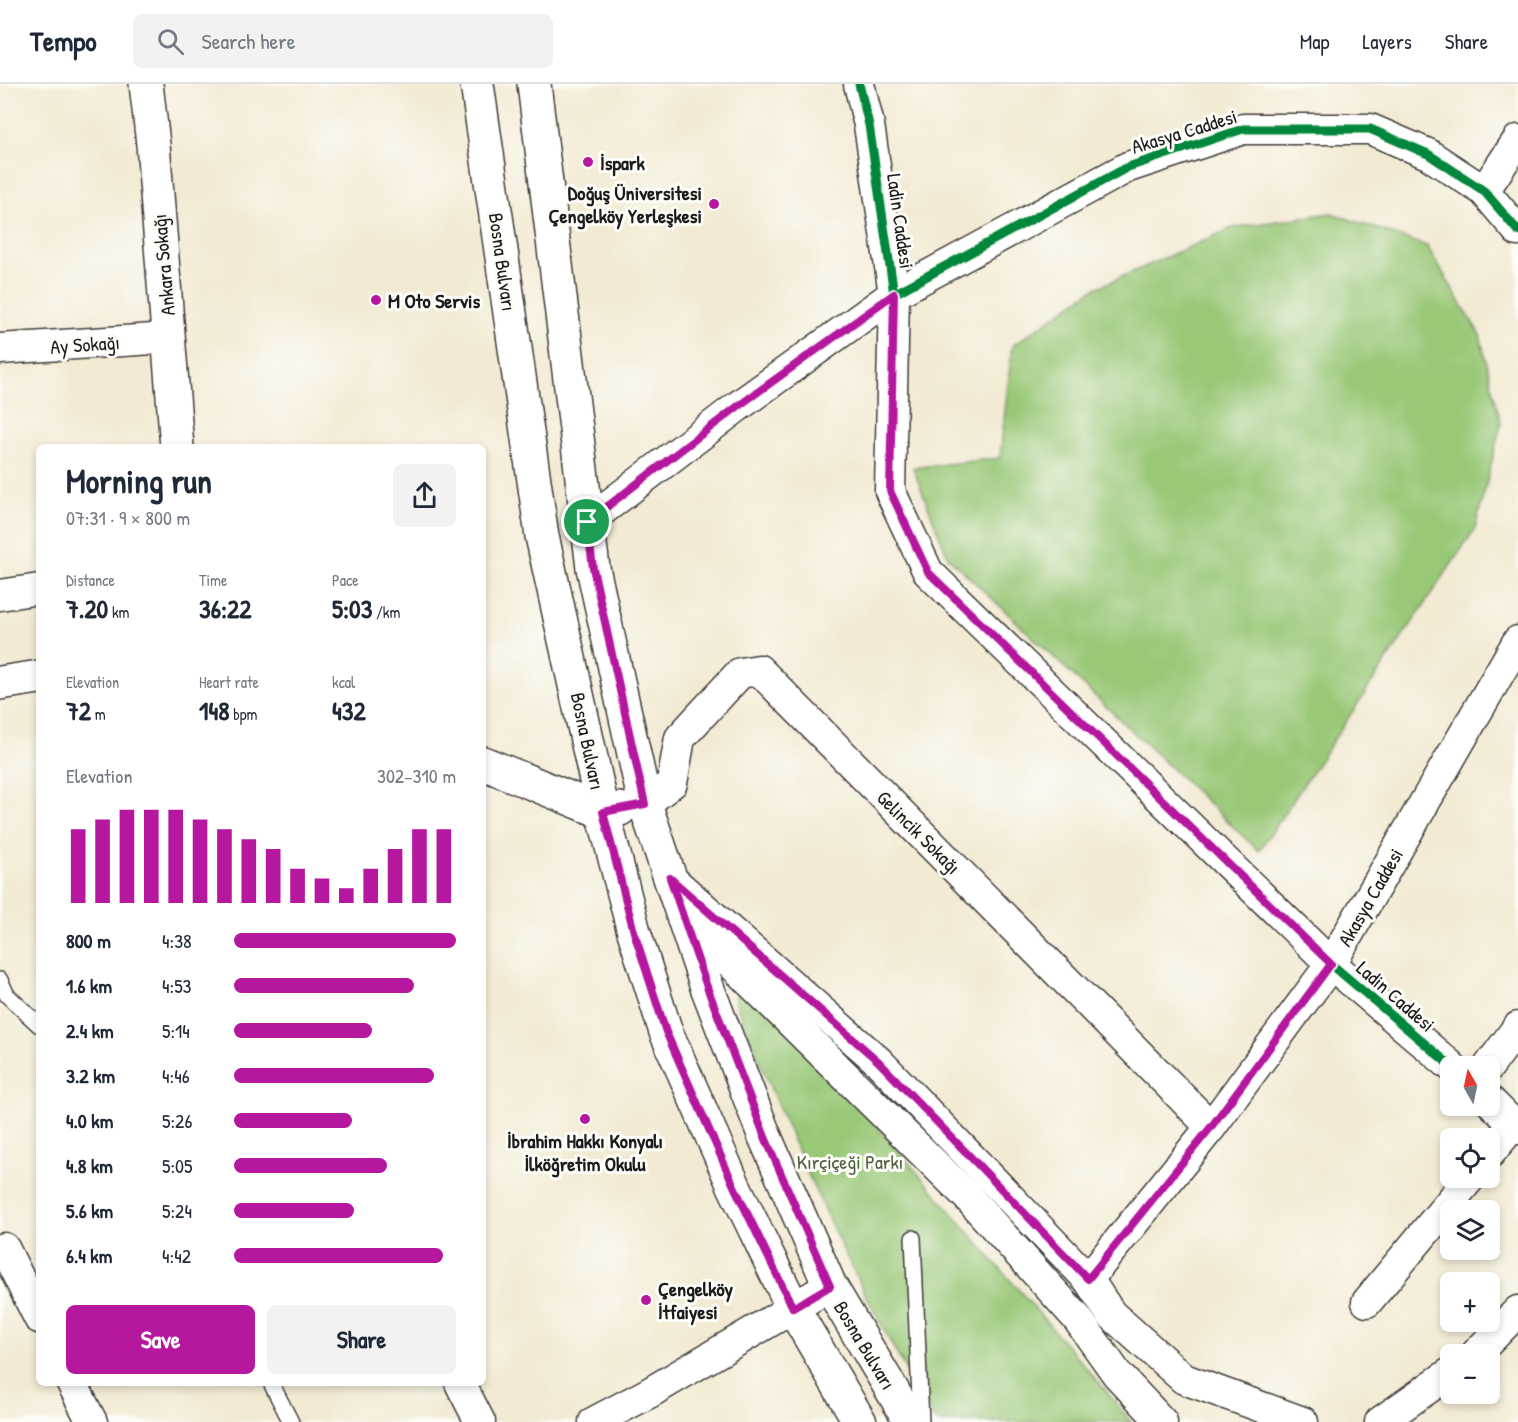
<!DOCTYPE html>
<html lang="en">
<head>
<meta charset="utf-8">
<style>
  :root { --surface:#fff; --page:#f2f2f3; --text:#1f2937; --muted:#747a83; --line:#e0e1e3; --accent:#b5179e }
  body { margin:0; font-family:"Patrick Hand",sans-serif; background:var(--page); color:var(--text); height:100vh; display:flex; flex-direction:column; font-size:22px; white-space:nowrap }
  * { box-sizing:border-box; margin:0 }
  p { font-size:20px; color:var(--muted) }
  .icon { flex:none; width:33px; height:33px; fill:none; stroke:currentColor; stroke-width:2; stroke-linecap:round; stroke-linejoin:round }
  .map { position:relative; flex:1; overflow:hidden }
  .side { position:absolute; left:36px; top:360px; width:450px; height:942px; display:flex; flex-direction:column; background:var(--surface); border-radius:9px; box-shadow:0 3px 9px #0003 }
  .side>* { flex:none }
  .needle { width:39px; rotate:351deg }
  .controls { position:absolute; left:1440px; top:972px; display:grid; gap:12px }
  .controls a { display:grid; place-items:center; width:60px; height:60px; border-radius:9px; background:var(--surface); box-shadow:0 3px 9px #0003; font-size:30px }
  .pin { position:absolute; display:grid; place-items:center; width:51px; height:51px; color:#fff; margin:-26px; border:3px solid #fff; border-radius:50%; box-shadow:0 2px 6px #0007 }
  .round { display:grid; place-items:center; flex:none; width:63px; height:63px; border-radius:9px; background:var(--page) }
  .overview { display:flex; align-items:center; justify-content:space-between; height:102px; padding:0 30px }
  h1 { font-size:33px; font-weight:700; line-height:45px }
  .metrics { display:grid; grid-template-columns:repeat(3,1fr); gap:9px; height:102px; padding:6px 30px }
  .metrics div { display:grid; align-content:center }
  .metrics b { font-size:26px; font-weight:700 }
  .metrics small { font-size:16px; font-weight:400 }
  .metrics p { font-size:16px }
  .chart { height:168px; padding:12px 30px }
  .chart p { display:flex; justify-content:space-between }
  .chart svg { width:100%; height:108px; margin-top:6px; stroke:var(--accent); stroke-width:6 }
  .cta { display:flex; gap:12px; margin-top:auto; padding:12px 30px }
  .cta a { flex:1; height:69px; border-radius:9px; background:var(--accent); color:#fff; font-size:24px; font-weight:700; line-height:69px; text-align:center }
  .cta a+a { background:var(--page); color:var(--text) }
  ul { padding:0 30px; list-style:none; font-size:20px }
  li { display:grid; grid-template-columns:96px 72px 1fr; align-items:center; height:45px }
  li i { height:15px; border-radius:8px; background:var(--accent) }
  header { display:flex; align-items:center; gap:36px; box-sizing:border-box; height:84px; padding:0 30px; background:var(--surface); border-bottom:2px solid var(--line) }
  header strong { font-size:28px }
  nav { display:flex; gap:33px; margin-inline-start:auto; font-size:21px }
  .search { width:420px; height:54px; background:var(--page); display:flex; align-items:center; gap:15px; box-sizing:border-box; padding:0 21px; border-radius:9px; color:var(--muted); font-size:22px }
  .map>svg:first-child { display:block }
</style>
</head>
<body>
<header>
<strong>Tempo</strong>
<div class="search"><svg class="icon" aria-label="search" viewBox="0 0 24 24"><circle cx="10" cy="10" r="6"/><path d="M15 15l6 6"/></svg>Search here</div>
<nav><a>Map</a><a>Layers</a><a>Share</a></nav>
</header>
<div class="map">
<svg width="1518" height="1338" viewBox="0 0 1518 1338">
  <rect width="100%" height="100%" fill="#fdfcf7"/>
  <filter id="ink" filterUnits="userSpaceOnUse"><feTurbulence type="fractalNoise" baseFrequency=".0167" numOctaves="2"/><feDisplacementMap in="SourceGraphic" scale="12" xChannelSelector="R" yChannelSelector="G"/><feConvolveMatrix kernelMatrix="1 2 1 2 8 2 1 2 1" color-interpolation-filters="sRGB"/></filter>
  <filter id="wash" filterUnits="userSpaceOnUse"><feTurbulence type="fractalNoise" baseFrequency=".008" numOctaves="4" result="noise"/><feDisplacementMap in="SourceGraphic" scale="24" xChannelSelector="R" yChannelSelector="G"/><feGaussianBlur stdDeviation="1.35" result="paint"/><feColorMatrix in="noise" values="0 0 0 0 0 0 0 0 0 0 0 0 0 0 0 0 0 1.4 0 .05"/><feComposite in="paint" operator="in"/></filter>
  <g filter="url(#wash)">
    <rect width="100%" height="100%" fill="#f2ead3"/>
    <!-- green -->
    <g fill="#99c877" stroke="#5a724a" stroke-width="1.5">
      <path d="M1331,129L1427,162L1480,251L1501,340L1475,445L1259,767L948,473L913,384L1000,374L1012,262L1092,206L1232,144Z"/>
      <path d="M738,907L793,945L1113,1315L1131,1338H936C856,1205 792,1061 735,916Z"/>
    </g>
  </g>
  <g filter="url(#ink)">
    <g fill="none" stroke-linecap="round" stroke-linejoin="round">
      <defs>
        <g id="service">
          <path d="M0,896L7,911L39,941"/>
          <path d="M913,1154L921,1338"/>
          <path d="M271,1299L291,1338"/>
        </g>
        <g id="minor">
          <path d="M859,0L869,41L894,210L890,407L928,488L1331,880L1451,982"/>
          <path d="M1484,107L1518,56"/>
          <path d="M0,265L169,254"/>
          <path d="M587,438L737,323L894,210L1128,83L1243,45H1370L1428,70L1484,107L1518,147"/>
          <path d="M0,511L39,505"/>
          <path d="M645,720L672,699L680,654L740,589L759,586L1211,1043"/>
          <path d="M670,794L878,977L1088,1195L1111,1230L1184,1295L1303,1338"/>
          <path d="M683,832L966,1111L1077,1234L1117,1290L1162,1338"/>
          <path d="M1489,982L1518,943"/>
          <path d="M1490,1017L1518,1045"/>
          <path d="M1490,1069L1513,1041"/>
          <path d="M0,1165L4,1164L39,1234"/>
          <path d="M1088,1195L1211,1043L1331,880L1518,557"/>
          <path d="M1367,1218L1470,1094"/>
          <path d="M1476,1270L1518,1227"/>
          <path d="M72,1299L92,1338"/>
          <path d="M460,1299L480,1338"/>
          <path d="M594,1338L649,1309L830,1202"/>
          <path d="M1380,1338L1450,1289"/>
        </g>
        <path id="tertiary" d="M146,0L153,60L177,363"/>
        <g id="secondary">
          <path d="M477,0L542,452L603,728L634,848L666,948L734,1102L793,1224L860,1338"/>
          <path d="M534,0L593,484L645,720L707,903L765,1053L830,1202L911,1338"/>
          <path d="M0,599L39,593"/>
          <path d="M483,679L603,728L620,725"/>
        </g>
      </defs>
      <!-- service casing -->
      <use href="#service" stroke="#3c3b37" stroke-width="18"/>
      <!-- minor casing -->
      <use href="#minor" stroke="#3c3b37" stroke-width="33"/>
      <!-- tertiary casing -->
      <use href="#tertiary" stroke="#3c3b37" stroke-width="36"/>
      <!-- secondary casing -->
      <use href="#secondary" stroke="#3c3b37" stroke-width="36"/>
      <!-- service -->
      <use href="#service" stroke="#fff" stroke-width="15"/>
      <!-- minor -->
      <use href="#minor" stroke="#fff" stroke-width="30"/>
      <!-- tertiary -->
      <use href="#tertiary" stroke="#fff" stroke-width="33"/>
      <!-- secondary -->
      <use href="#secondary" stroke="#fff" stroke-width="33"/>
      <defs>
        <g id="cycleway">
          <path d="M859,0L869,41L894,210L890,407L928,488L1331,880L1451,982"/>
          <path d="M587,438L737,323L894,210L1128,83L1243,45H1370L1428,70L1484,107L1518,147"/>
        </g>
      </defs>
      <!-- cycleway casing -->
      <use href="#cycleway" stroke="#fdfcf7" stroke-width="13"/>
      <!-- cycleway -->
      <use href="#cycleway" stroke="#00873e" stroke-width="9"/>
    </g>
  </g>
  <g fill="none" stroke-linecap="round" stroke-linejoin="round" filter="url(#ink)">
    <defs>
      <path id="route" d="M894,210L890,407L928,488L1331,880L1211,1043L1088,1195L878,977L670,794L707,903L765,1053L830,1202L793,1224L734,1102L666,948L634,848L603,728L645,720L593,484L587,438L737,323Z"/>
    </defs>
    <!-- route casing -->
    <use href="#route" stroke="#fff" stroke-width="12"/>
    <!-- route -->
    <use href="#route" stroke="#b5179e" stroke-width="8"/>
  </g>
  <!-- markers -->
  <g fill="#b5179e" stroke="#fdfcf7" stroke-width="2">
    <circle cx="588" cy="78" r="6"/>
    <circle cx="714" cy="120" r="6"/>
    <circle cx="376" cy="216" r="6"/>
    <circle cx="585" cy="1035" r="6"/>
    <circle cx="646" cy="1216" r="6"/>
  </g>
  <g text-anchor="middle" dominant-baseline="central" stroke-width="6" stroke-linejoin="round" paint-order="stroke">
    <!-- street labels -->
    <g font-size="20" fill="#1c1c1c" stroke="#fdfcf7">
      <text transform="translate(1184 47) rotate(-17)">Akasya Caddesi</text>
      <text transform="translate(901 137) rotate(82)">Ladin Caddesi</text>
      <text transform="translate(503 178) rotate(82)">Bosna Bulvarı</text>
      <text transform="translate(163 181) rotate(-95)">Ankara Sokağı</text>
      <text transform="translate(85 260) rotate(-4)">Ay Sokağı</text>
      <text transform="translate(588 657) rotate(78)">Bosna Bulvarı</text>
      <text transform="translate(919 748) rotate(45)">Gelincik Sokağı</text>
      <text transform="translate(1370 813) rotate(-60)">Akasya Caddesi</text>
      <text transform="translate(1396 912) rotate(41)">Ladin Caddesi</text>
      <text transform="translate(865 1261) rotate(59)">Bosna Bulvarı</text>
    </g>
    <!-- poi labels -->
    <g font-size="20" font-weight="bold" fill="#1c1c1c" stroke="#fdfcf7" text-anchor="start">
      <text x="600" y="78">İspark</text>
      <text x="702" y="108" text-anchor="end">Doğuş Üniversitesi<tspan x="702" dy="23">Çengelköy Yerleşkesi</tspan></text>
      <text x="388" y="216">M Oto Servis</text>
      <text x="585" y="1056" text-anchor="middle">İbrahim Hakkı Konyalı<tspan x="585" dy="23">İlköğretim Okulu</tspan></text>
      <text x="658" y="1204">Çengelköy<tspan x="658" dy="23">İtfaiyesi</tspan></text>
    </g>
    <!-- park labels -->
    <g font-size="20" fill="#4e6140" stroke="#fdfcf7">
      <text x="850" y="1077">Kırçiçeği Parkı</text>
    </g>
  </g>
</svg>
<div class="controls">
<a><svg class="needle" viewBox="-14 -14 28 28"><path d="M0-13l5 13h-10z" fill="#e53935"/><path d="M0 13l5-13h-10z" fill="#747a83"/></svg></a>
<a><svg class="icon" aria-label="locate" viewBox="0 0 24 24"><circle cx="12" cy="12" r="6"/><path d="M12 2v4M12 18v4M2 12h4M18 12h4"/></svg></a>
<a><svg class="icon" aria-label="layers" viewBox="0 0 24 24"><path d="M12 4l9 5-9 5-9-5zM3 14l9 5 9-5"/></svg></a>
<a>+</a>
<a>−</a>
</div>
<div class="pin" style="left:587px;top:438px;background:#1e9e55"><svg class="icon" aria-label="arrive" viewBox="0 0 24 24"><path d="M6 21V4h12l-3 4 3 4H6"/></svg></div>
<section class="side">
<div class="overview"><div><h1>Morning run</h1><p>07:31 · 9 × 800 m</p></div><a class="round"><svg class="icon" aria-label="share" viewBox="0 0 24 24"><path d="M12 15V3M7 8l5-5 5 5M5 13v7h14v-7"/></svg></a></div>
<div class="metrics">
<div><p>Distance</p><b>7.20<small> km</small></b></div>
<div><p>Time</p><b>36:22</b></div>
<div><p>Pace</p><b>5:03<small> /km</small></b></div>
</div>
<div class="metrics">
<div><p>Elevation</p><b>72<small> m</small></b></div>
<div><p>Heart rate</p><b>148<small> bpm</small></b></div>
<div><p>kcal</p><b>432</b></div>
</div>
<div class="chart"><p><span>Elevation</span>302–310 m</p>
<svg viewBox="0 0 160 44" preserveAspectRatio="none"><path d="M5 44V14M15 44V10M25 44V6M35 44V6M45 44V6M55 44V10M65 44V14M75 44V18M85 44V22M95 44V30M105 44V34M115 44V38M125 44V30M135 44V22M145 44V14M155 44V14"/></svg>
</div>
<ul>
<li><b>800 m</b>4:38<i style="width:100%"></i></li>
<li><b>1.6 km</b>4:53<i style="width:81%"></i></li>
<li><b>2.4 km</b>5:14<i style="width:62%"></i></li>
<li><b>3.2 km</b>4:46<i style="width:90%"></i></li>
<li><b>4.0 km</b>5:26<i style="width:53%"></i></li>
<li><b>4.8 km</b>5:05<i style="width:69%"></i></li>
<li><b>5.6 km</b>5:24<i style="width:54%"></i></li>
<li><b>6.4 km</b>4:42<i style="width:94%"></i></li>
</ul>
<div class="cta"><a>Save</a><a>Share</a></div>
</section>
</div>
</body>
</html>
